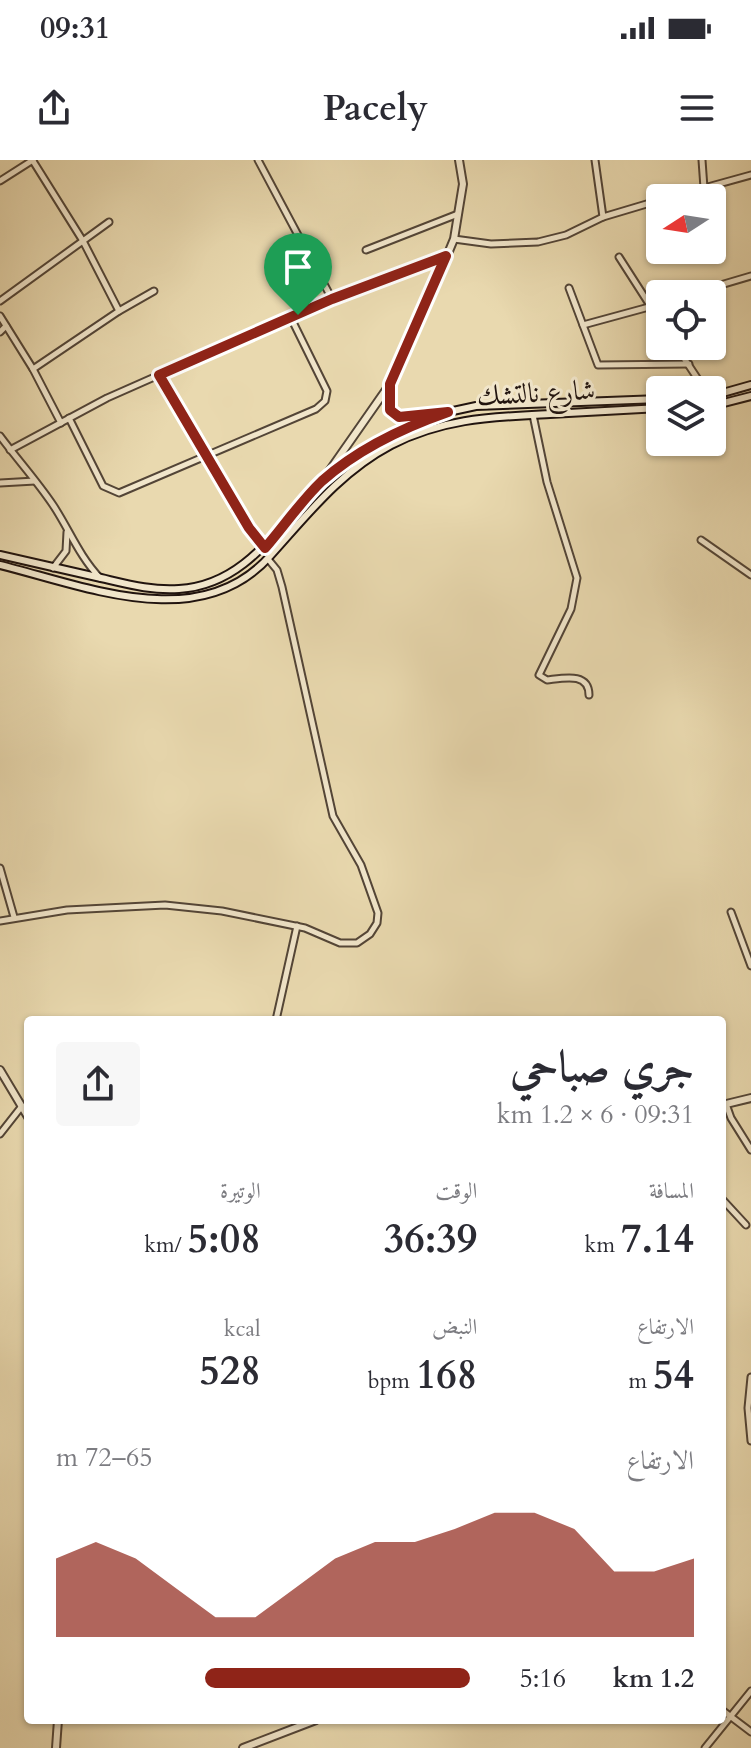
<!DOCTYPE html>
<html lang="ar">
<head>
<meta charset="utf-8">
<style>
  :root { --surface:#fff; --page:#f7f7f7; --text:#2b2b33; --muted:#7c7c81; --accent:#8f2418 }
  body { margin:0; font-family:Cardo,Amiri,serif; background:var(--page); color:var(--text); direction:rtl; height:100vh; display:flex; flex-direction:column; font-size:30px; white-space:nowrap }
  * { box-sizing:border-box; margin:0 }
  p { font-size:26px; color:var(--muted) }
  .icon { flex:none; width:44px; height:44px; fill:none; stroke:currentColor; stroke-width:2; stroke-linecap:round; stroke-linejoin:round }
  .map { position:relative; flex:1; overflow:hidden; direction:ltr }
  .sheet { position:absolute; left:24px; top:856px; width:702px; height:708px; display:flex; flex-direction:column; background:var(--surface); border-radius:8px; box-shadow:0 2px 6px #0004; direction:rtl }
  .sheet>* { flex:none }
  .needle { width:52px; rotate:258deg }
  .tools { position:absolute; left:646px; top:24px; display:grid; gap:16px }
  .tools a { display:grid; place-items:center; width:80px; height:80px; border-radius:8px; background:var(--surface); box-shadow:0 2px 6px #0004; font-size:40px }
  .pin { position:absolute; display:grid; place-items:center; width:68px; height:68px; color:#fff; margin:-82px -34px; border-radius:50% 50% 50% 0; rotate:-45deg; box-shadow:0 0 8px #0007 }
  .pin .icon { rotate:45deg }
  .round { display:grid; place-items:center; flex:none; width:84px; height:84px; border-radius:8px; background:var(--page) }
  .overview { display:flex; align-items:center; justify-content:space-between; height:136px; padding:0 32px }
  h1 { font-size:44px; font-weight:800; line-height:60px }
  .stats { display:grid; grid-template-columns:repeat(3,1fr); gap:12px; height:136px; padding:8px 32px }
  .stats div { display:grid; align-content:center }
  .stats b { font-size:40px; font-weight:800 }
  .stats small { font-size:22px; font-weight:400 }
  .stats p { font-size:22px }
  .chart { height:224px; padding:16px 32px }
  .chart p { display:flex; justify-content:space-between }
  .chart svg { width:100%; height:144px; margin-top:8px; fill:var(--accent); opacity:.7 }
  ul { padding:0 32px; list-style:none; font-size:26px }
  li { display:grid; grid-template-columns:128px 96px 1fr; align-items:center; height:60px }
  li i { height:20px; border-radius:10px; background:var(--accent) }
  .status { display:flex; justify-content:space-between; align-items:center; height:56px; padding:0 40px; background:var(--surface); direction:ltr }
  .status svg { height:22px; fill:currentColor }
  header { display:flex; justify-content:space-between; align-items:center; height:104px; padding:0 32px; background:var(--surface); font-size:36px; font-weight:800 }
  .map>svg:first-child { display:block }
</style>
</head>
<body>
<div class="status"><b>09:31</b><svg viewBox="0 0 49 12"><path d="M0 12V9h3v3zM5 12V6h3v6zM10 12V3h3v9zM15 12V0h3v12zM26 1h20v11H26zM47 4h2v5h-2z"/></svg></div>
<header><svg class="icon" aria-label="menu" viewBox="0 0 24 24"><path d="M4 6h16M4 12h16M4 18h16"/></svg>Pacely<svg class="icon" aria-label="share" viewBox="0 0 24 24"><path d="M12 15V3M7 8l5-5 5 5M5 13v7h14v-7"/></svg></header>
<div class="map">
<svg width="751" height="1588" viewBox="0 0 751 1588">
  <rect width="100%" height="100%" fill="#e9d9af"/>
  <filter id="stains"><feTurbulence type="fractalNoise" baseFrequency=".0025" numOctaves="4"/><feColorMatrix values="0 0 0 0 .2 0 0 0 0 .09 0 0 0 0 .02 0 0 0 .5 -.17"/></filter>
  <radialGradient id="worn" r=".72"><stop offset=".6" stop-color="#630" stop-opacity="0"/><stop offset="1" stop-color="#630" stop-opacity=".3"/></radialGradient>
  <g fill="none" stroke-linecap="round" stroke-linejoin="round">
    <defs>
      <g id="minor">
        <path d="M258,0L332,139L446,96"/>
        <path d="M595,0L603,57"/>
        <path d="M33,1L83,81L119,151"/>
        <path d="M0,21L33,0"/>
        <path d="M704,28L751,15"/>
        <path d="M666,38L704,28L702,0"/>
        <path d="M454,79L491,84L538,82L566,75L603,57L660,40"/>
        <path d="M366,90L458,54"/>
        <path d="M619,97L660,161"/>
        <path d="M569,128L598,205L689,204"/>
        <path d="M690,134L751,116"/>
        <path d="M0,141L109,62"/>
        <path d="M0,156L33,209L61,263"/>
        <path d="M583,165L660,144"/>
        <path d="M0,172L6,166"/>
        <path d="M676,186L705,230"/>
        <path d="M33,209L119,151L154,131"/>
        <path d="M159,215L291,158"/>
        <path d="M533,255L547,322L577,418L571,449L539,515L547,520C564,518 589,512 589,535"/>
        <path d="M69,258L103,326L119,333L316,249L325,241L327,231L291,158L332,139"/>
        <path d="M0,276C17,299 37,321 53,345C69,369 79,396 100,418"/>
        <path d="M10,290L107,238L159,215L249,368L265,388"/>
        <path d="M0,323L35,321"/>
        <path d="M701,380L751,415"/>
        <path d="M53,408L66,391L67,372"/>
        <path d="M0,708L14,757"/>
        <path d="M731,752L751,806"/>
        <path d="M0,761L67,750L165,745L222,751L305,768L340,783H357L370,774L377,763L378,753L361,705L333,656L282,427L277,410L268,399"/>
        <path d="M276,860L297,766"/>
        <path d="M726,944L731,958L751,990"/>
        <path d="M0,974L22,946"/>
        <path d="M722,1039L746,1065"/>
        <path d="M751,1217L748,1248L751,1281"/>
        <path d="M722,1550L751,1572"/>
        <path d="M705,1588L751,1531"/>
      </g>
      <g id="tertiary">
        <path d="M390,228V250L394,255L409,258L437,254"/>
        <path d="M325,317L390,224L432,132L454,79L463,24L459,0"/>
        <path d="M0,910L28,957"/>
        <path d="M722,945L751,938"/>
        <path d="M56,1588L58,1560"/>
        <path d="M243,1588L316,1560"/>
      </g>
      <g id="secondary">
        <path d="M712,236L751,225"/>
        <path d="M712,246L751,236"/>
        <path d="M0,395C34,403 67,410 101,418C127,424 152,431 179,429C246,425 278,366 320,323C360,283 421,256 476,246L660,239"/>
        <path d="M0,405C85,426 200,475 270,396C308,354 340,312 391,285C444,258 492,257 550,254C587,252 623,250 660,248"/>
      </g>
    </defs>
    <!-- minor casing -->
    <use href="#minor" stroke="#534537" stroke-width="9"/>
    <!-- tertiary casing -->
    <use href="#tertiary" stroke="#534537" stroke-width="10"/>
    <!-- secondary casing -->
    <use href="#secondary" stroke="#21140f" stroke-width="10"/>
    <!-- minor -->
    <use href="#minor" stroke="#f1e6cb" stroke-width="5"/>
    <!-- tertiary -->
    <use href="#tertiary" stroke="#f1e6cb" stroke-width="6"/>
    <!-- secondary -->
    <use href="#secondary" stroke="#f1e6cb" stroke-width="6"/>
  </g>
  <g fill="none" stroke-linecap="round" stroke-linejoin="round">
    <defs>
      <path id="route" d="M446,96L390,224V250L399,257L448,252C402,268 358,289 322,321C301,341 284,366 265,388L249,368L159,215L332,139Z"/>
    </defs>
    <!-- route casing -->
    <use href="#route" stroke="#fff" stroke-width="16"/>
    <!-- route -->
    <use href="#route" stroke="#8f2418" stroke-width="10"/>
  </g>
  <g text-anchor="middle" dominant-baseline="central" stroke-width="6" stroke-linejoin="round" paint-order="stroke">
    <!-- street labels -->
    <g font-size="28" fill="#21140f" stroke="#f1e6cb">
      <text transform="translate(536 233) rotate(-3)">شارع نالتشك</text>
    </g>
  </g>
  <rect width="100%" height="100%" filter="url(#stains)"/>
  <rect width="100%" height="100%" fill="url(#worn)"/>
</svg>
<div class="tools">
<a><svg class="needle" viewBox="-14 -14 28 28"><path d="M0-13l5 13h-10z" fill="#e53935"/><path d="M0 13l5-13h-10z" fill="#7c7c81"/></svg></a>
<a><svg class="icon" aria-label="locate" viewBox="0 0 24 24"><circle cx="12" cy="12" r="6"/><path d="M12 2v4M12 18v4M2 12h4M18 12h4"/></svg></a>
<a><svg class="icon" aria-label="layers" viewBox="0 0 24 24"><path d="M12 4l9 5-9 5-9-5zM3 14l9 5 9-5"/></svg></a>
</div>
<div class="pin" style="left:298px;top:155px;background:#1e9e55"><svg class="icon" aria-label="arrive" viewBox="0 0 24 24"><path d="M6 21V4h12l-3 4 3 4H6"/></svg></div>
<section class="sheet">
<div class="overview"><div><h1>جري صباحي</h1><p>09:31 · 6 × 1.2 km</p></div><a class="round"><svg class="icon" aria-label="share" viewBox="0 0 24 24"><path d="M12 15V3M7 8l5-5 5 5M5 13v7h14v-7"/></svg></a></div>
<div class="stats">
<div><p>المسافة</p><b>7.14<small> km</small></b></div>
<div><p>الوقت</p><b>36:39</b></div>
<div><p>الوتيرة</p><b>5:08<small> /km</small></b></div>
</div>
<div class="stats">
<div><p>الارتفاع</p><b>54<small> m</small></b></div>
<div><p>النبض</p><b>168<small> bpm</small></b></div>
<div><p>kcal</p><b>528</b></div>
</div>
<div class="chart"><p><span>الارتفاع</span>65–72 m</p>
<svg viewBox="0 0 160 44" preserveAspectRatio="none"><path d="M0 44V20L10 15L20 20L30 29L40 38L50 38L60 29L70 20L80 15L90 15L100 11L110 6L120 6L130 11L140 24L150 24L160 20V44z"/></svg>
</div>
<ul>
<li><b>1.2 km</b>5:16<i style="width:64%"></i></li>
</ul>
</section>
</div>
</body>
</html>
